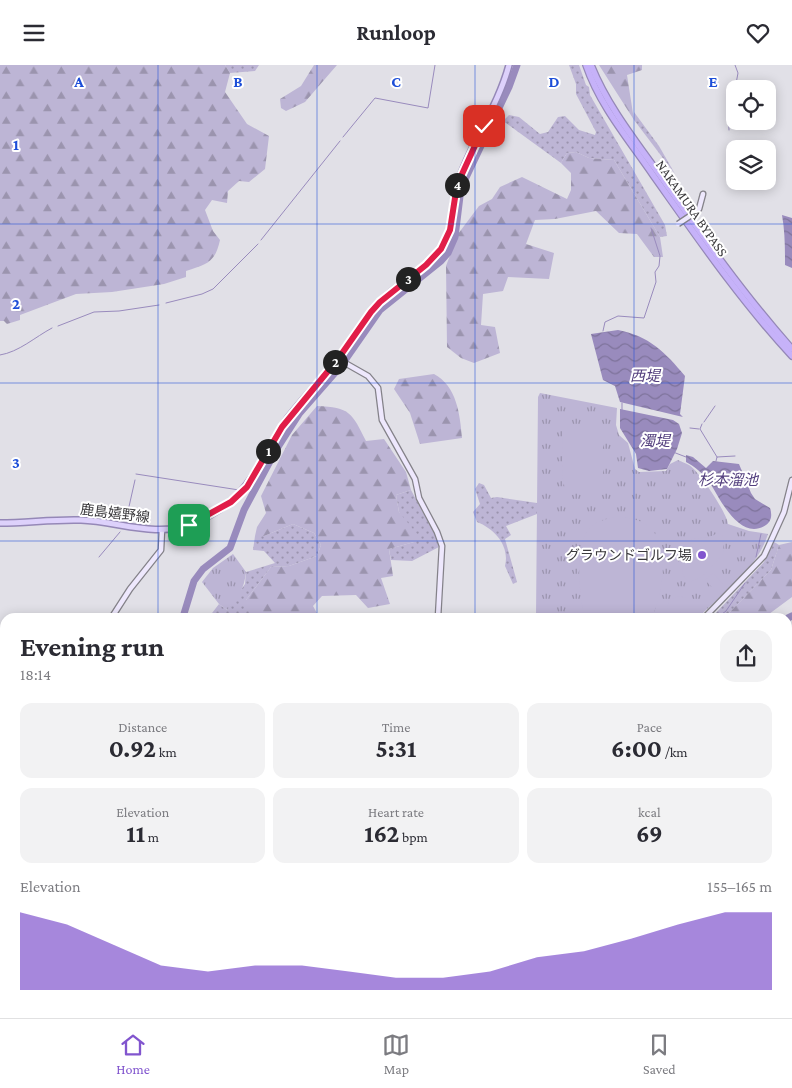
<!DOCTYPE html>
<html lang="en">
<head>
<meta charset="utf-8">
<style>
  :root { --surface:#fff; --page:#f2f2f3; --text:#2b2b33; --muted:#7c7c81; --line:#e1e1e2; --accent:#8155ce }
  body { margin:0; font-family:"Crimson Pro","Noto Sans JP",serif; background:var(--page); color:var(--text); height:100vh; display:flex; flex-direction:column; font-size:19px; white-space:nowrap }
  * { box-sizing:border-box; margin:0 }
  p { font-size:16px; color:var(--muted) }
  .icon { flex:none; width:28px; height:28px; fill:none; stroke:currentColor; stroke-width:2; stroke-linecap:round; stroke-linejoin:round }
  .map { position:relative; flex:1; overflow:hidden }
  .sheet { position:absolute; left:0px; top:548px; width:792px; height:406px; display:flex; flex-direction:column; background:var(--surface); border-radius:15px 15px 0 0; box-shadow:0 2px 12px #0003 }
  .sheet>* { flex:none }
  .fabs { position:absolute; left:726px; top:15px; display:grid; gap:10px }
  .fabs a { display:grid; place-items:center; width:50px; height:50px; border-radius:10px; background:var(--surface); box-shadow:0 2px 12px #0003; font-size:25px }
  .pin { position:absolute; display:grid; place-items:center; width:42px; height:42px; color:#fff; margin:-21px; border-radius:10px; box-shadow:0 2px 8px #0006 }
  .km { position:absolute; width:25px; height:25px; margin:-12px; border-radius:50%; background:#222; color:#fff; font-size:14px; line-height:25px; text-align:center }
  .round { display:grid; place-items:center; flex:none; width:52px; height:52px; border-radius:15px; background:var(--page) }
  .overview { display:flex; align-items:center; justify-content:space-between; height:85px; padding:0 20px }
  h1 { font-size:28px; font-weight:700; line-height:38px }
  .figures { display:grid; grid-template-columns:repeat(3,1fr); gap:8px; height:85px; padding:5px 20px }
  .figures div { display:grid; align-content:center; border-radius:12px; background:var(--page); text-align:center }
  .figures b { font-size:25px; font-weight:700 }
  .figures small { font-size:14px; font-weight:400 }
  .figures p { font-size:14px }
  .chart { height:140px; padding:10px 20px }
  .chart p { display:flex; justify-content:space-between }
  .chart svg { width:100%; height:90px; margin-top:5px; fill:var(--accent); opacity:.7 }
  header { display:flex; justify-content:space-between; align-items:center; height:65px; padding:0 20px; background:var(--surface); font-size:22px; font-weight:700 }
  .tab-bar { display:flex; justify-content:space-around; align-items:center; height:70px; border-top:1px solid var(--line); background:var(--surface); font-size:14px; color:var(--muted) }
  .tab-bar a { display:grid; justify-items:center; gap:2px }
  .tab-bar .active { color:var(--accent) }
  .map>svg:first-child { display:block }
</style>
</head>
<body>
<header><svg class="icon" aria-label="menu" viewBox="0 0 24 24"><path d="M4 6h16M4 12h16M4 18h16"/></svg>Runloop<svg class="icon" aria-label="heart" viewBox="0 0 24 24"><path d="M12 20l-8-8c-3-5 5-10 8-4 3-6 11-1 8 4z"/></svg></header>
<div class="map">
<svg width="792" height="953" viewBox="0 0 792 953">
  <defs>
    <pattern id="grass-dots" width="8" height="8" patternUnits="userSpaceOnUse" patternTransform="scale(1.25)"><rect width="8" height="8" fill="#bdb5d5"/><path d="M2 2h.1M6 6h.1" fill="none" stroke="#9b94ae" stroke-width="1.8" stroke-linecap="round"/></pattern>
    <pattern id="forest-firs" width="22" height="20" patternUnits="userSpaceOnUse" patternTransform="scale(1.25)"><rect width="22" height="20" fill="#bdb5d5"/><path d="M5 1l3.5 6h-7zM16 11l3.5 6h-7z" fill="#9b94ae"/></pattern>
    <pattern id="park-tufts" width="24" height="20" patternUnits="userSpaceOnUse" patternTransform="scale(1.25)"><rect width="24" height="20" fill="#bdb5d5"/><path d="M3 7l-1-3M5 7V3M7 7l1-3M15 17l-1-3M17 17v-4M19 17l1-3" fill="none" stroke="#9b94ae"/></pattern>
    <pattern id="water-waves" width="16" height="10" patternUnits="userSpaceOnUse" patternTransform="scale(1.25)"><rect width="16" height="10" fill="#998bbd"/><path d="M0 5q4-4 8 0t8 0" fill="none" stroke="#7e739b"/></pattern>
  </defs>
  <rect width="100%" height="100%" fill="#e1e0e7"/>
  <!-- grass -->
  <g fill="url(#grass-dots)">
    <path d="M225,0H259L255,6L230,8Z"/>
    <path d="M569,0H579L586,20L589,22L590,30L665,160L667,171L660,172L614,95L589,93L576,87L567,88L561,98L503,56L509,50L519,52L540,69L548,67L558,52L565,51L579,65L595,70L596,67L576,29V19Z"/>
    <path d="M634,47L659,81L675,109L634,55Z"/>
    <path d="M479,418L484,420L491,433L497,432L537,438V449L506,461L511,470L505,474L517,517L513,519L505,501C510,481 495,464 477,457L473,447L480,439L475,424Z"/>
    <path d="M411,425L435,470L439,482L412,496L391,495L389,484L414,477L399,447L396,430Z"/>
    <path d="M293,459L314,468L321,480L317,491L289,501L271,502L246,535L255,552H209L219,539L227,545L245,519L246,507L275,498L264,486L253,485L255,471H264Z"/>
    <path d="M774,477L779,480L771,505L725,552H712L764,497Z"/>
  </g>
  <!-- forest -->
  <g fill="url(#forest-firs)">
    <path d="M0,0H225L230,8L225,27L247,59L269,71L265,104L249,117L239,116L228,126L227,138L212,135L205,145L213,166L220,175C215,198 207,199 186,206V212L164,219L112,227L76,229L20,250V255L7,259L4,256H0Z"/>
    <path d="M314,0H337L305,37L286,46L281,43L280,34L301,21Z"/>
    <path d="M599,0H642V5L627,10L634,55Z"/>
    <path d="M576,87L589,93L614,95L660,172L663,192H654L637,169L619,168L596,146L555,154L535,155L526,179L554,188L549,214L508,212L503,226L483,229L481,260L495,262L500,288L474,298L461,293L447,282L446,201L458,169L479,141L492,134L500,122L522,112L567,134L571,125V108L561,98L567,88Z"/>
    <path d="M434,309C457,321 460,350 462,373L420,379L410,348L394,324L399,314Z"/>
    <path d="M317,341C350,342 352,348 366,376L384,374L406,407L411,425L396,430L399,447L417,469L414,477L389,484L393,511L381,513L390,539L368,543L356,530L322,531L313,541L319,552H291L285,548L267,552H255L245,542L246,535L271,502L289,501L317,491L321,480L314,468L293,459L264,471H255L257,462L266,448L261,431L292,370Z"/>
    <path d="M792,477V532L765,552H725L771,505L779,480Z"/>
    <path d="M5,815V842L0,837V823Z"/>
    <path d="M5,872V949H26L21,953H0V874Z"/>
    <path d="M51,949H407L405,953H54Z"/>
  </g>
  <!-- park -->
  <g fill="url(#park-tufts)">
    <path d="M540,328L617,343L616,360L619,370L628,378L635,404L639,407L666,406L670,399L678,395C681,397 686,398 689,400C699,406 727,448 728,459L749,466L768,469C757,504 724,527 699,552H536L538,332Z"/>
    <path d="M233,489L246,507C244,524 239,532 227,545L219,539L202,517L213,503Z"/>
  </g>
  <!-- pitch -->
  <g fill="#bdb5d5">
    <path d="M563,362H603V424H565L562,410Z"/>
    <path d="M614,452C628,452 643,454 653,466C670,485 662,532 652,552H585C579,532 575,484 587,466C592,458 605,454 614,452Z"/>
    <path d="M717,468L722,470L724,488C715,497 702,518 688,516C682,511 682,507 682,499C681,462 700,480 717,468Z"/>
    <path d="M713,508L723,519L716,526L705,515Z"/>
    <path d="M679,531L689,534L698,543V548L694,552H662L666,549L669,535Z"/>
  </g>
  <!-- water -->
  <g fill="url(#water-waves)">
    <path d="M782,150L792,153V203L785,200C785,183 785,167 782,150Z"/>
    <path d="M618,265C649,271 665,287 685,311L680,349L683,352L620,337L615,321L603,315L591,269Z"/>
    <path d="M620,344L673,355L679,359L682,368L677,384L667,404L649,406L638,403L636,389L620,363Z"/>
    <path d="M686,390L693,392L706,403L713,396L739,399L751,428L755,434L770,443C772,449 772,456 766,460C740,477 720,434 710,418C705,410 694,401 686,397Z"/>
  </g>
  <g fill="none" stroke-linecap="round" stroke-linejoin="round">
    <!-- stream -->
    <g stroke="#998bbd" stroke-width="1">
      <path d="M735,24L738,8L735,0"/>
      <path d="M729,65L728,46L733,31"/>
      <path d="M343,72L375,33L428,43L435,0"/>
      <path d="M261,175L340,76"/>
      <path d="M166,238L202,229L213,224L258,179"/>
      <path d="M58,261L94,247L119,246L159,240"/>
      <path d="M603,266L605,257L618,251L644,253L656,217L655,207L659,201L660,191L651,163"/>
      <path d="M0,290C19,287 35,272 52,263"/>
      <path d="M622,338V346"/>
      <path d="M704,357L715,341"/>
      <path d="M702,359L700,364L717,392"/>
      <path d="M690,363L699,364"/>
      <path d="M673,387L686,392"/>
      <path d="M716,396L717,392L735,391"/>
      <path d="M136,409L239,425"/>
      <path d="M126,455L135,415"/>
      <path d="M99,492L120,467"/>
      <path d="M756,492L761,469"/>
      <path d="M718,552L726,546L745,518"/>
      <path d="M788,758L792,755"/>
      <path d="M788,791L792,790"/>
      <path d="M629,949L634,953"/>
      <path d="M384,953L389,949"/>
    </g>
    <!-- river -->
    <g stroke="#998bbd" stroke-width="7">
      <path d="M183,552L194,516L203,504L230,483L244,445L276,385L299,349L341,301L380,245L441,196L448,188L455,172L461,123L509,22L517,0"/>
      <path d="M788,553L792,551"/>
      <path d="M0,817L5,809"/>
      <path d="M452,953V949"/>
    </g>
    <defs>
      <g id="secondary">
        <path d="M696,147L699,144L703,129"/>
        <path d="M338,294L368,311L378,323L382,355L415,414L419,433L437,467L442,481L438,552"/>
        <path d="M112,552L130,524L161,485L162,465"/>
        <path d="M549,552H554"/>
        <path d="M705,552L764,491L784,447L792,415"/>
        <path d="M0,688L5,682"/>
      </g>
      <path id="primary" d="M0,458C27,458 54,454 81,455C117,456 156,473 191,459C254,434 253,402 287,354C303,333 321,315 337,295C352,277 363,256 378,239C398,216 432,204 446,177C455,160 451,138 457,120C470,79 498,42 509,0"/>
      <g id="highway">
        <path d="M586,0C600,41 629,75 653,110C697,172 740,235 792,291"/>
        <path d="M591,0C607,40 634,74 659,109C701,169 743,229 792,284"/>
        <path d="M788,845L792,840"/>
        <path d="M657,953L664,949"/>
      </g>
    </defs>
    <!-- secondary casing -->
    <use href="#secondary" stroke="#848289" stroke-width="7"/>
    <!-- primary casing -->
    <use href="#primary" stroke="#9588b7" stroke-width="8"/>
    <!-- highway casing -->
    <use href="#highway" stroke="#9588b7" stroke-width="8"/>
    <!-- secondary -->
    <use href="#secondary" stroke="#eee8fd" stroke-width="4.5"/>
    <!-- primary -->
    <use href="#primary" stroke="#ddd1fb" stroke-width="5"/>
    <!-- highway -->
    <use href="#highway" stroke="#c6b2f9" stroke-width="5.5"/>
    <defs>
      <path id="secondary-bridge" d="M678,159L696,147"/>
    </defs>
    <!-- secondary-bridge casing -->
    <use href="#secondary-bridge" stroke="#848289" stroke-width="7" stroke-linecap="butt"/>
    <!-- secondary-bridge -->
    <use href="#secondary-bridge" stroke="#eee8fd" stroke-width="4.5"/>
  </g>
  <g fill="none" stroke-linecap="round" stroke-linejoin="round">
    <defs>
      <path id="route" d="M189,460L231,437L247,422L282,362L338,294L371,247L380,237L426,200L441,184L450,165L457,120L484,61"/>
    </defs>
    <!-- route casing -->
    <use href="#route" stroke="#fff" stroke-width="10"/>
    <!-- route -->
    <use href="#route" stroke="#e11d48" stroke-width="6"/>
  </g>
  <!-- grid -->
  <path fill="none" stroke="#1d4ed8" stroke-width="1" stroke-opacity="0.55" d="M158,0V552M317,0V552M475,0V552M634,0V552M0,159H792M0,318H792M0,476H792M0,635H5M788,635H792M0,794H5M788,794H792M158,949V953M317,949V953M475,949V953M634,949V953"/>
  <!-- markers -->
  <circle fill="#8155ce" stroke="#fff" stroke-width="2" cx="702" cy="490" r="5"/>
  <g text-anchor="middle" dominant-baseline="central" stroke-width="4" stroke-linejoin="round" paint-order="stroke">
    <!-- street labels -->
    <g font-size="14" fill="#3b3a3d" stroke="#fff">
      <text transform="translate(692 143) rotate(55)">NAKAMURA BYPASS</text>
      <text transform="translate(115 448) rotate(7)">鹿島嬉野線</text>
    </g>
    <!-- poi labels -->
    <g font-size="14" fill="#3b3a3d" stroke="#fff" text-anchor="end">
      <text x="692" y="490">グラウンドゴルフ場</text>
    </g>
    <!-- water labels -->
    <g font-size="15" font-style="italic" fill="#533f7e" stroke="#fff">
      <text x="645" y="311">西堤</text>
      <text x="655" y="376">濁堤</text>
      <text x="728" y="415">杉本溜池</text>
    </g>
  </g>
  <g font-size="16" text-anchor="middle" font-weight="bold" fill="#1d4ed8" stroke="#fff" stroke-width="4" stroke-linejoin="round" paint-order="stroke">
    <text x="79" y="22">A</text>
    <text x="238" y="22">B</text>
    <text x="396" y="22">C</text>
    <text x="554" y="22">D</text>
    <text x="713" y="22">E</text>
    <text x="16" y="85">1</text>
    <text x="16" y="244">2</text>
    <text x="16" y="403">3</text>
  </g>
</svg>
<div class="fabs">
<a><svg class="icon" aria-label="locate" viewBox="0 0 24 24"><circle cx="12" cy="12" r="6"/><path d="M12 2v4M12 18v4M2 12h4M18 12h4"/></svg></a>
<a><svg class="icon" aria-label="layers" viewBox="0 0 24 24"><path d="M12 4l9 5-9 5-9-5zM3 14l9 5 9-5"/></svg></a>
</div>
<div class="pin" style="left:189px;top:460px;background:#1e9e55"><svg class="icon" aria-label="arrive" viewBox="0 0 24 24"><path d="M6 21V4h12l-3 4 3 4H6"/></svg></div>
<div class="pin" style="left:484px;top:61px;background:#d93025"><svg class="icon" aria-label="check" viewBox="0 0 24 24"><path d="M5 12l5 5 9-10"/></svg></div>
<b class="km" style="left:268px;top:386px">1</b>
<b class="km" style="left:335px;top:297px">2</b>
<b class="km" style="left:408px;top:214px">3</b>
<b class="km" style="left:457px;top:120px">4</b>
<section class="sheet">
<div class="overview"><div><h1>Evening run</h1><p>18:14</p></div><a class="round"><svg class="icon" aria-label="share" viewBox="0 0 24 24"><path d="M12 15V3M7 8l5-5 5 5M5 13v7h14v-7"/></svg></a></div>
<div class="figures">
<div><p>Distance</p><b>0.92<small> km</small></b></div>
<div><p>Time</p><b>5:31</b></div>
<div><p>Pace</p><b>6:00<small> /km</small></b></div>
</div>
<div class="figures">
<div><p>Elevation</p><b>11<small> m</small></b></div>
<div><p>Heart rate</p><b>162<small> bpm</small></b></div>
<div><p>kcal</p><b>69</b></div>
</div>
<div class="chart"><p><span>Elevation</span>155–165 m</p>
<svg viewBox="0 0 160 44" preserveAspectRatio="none"><path d="M0 44V6L10 12L20 22L30 32L40 35L50 32L60 32L70 35L80 38L90 38L100 35L110 28L120 25L130 19L140 12L150 6L160 6V44z"/></svg>
</div>
</section>
</div>
<nav class="tab-bar">
<a class="active"><svg class="icon" aria-label="home" viewBox="0 0 24 24"><path d="M3 11l9-7 9 7M6 9v11h12V9"/></svg>Home</a>
<a><svg class="icon" aria-label="map" viewBox="0 0 24 24"><path d="M3 6l6-2 6 2 6-2v14l-6 2-6-2-6 2zM9 4v14M15 6v14"/></svg>Map</a>
<a><svg class="icon" aria-label="saved" viewBox="0 0 24 24"><path d="M7 4h10v16l-5-4-5 4z"/></svg>Saved</a>
</nav>
</body>
</html>
